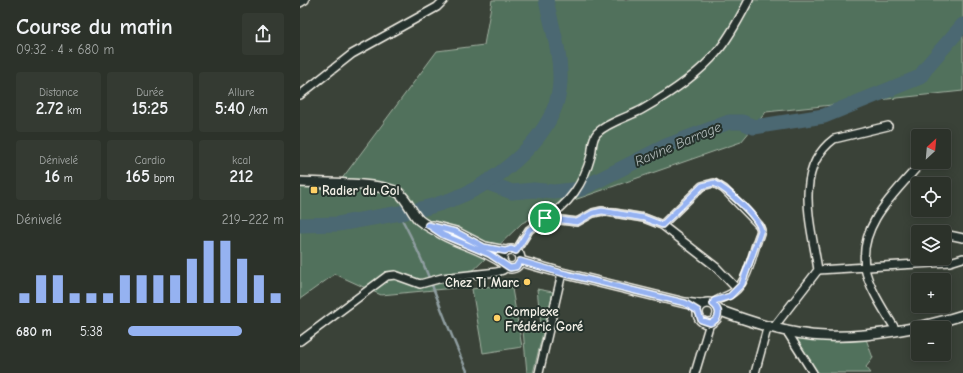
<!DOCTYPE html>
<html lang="fr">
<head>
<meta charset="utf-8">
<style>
  :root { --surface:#2c322a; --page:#343a32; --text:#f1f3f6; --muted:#a6aaa8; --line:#484d47; --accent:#95b2f1 }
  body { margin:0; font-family:"Comic Neue",sans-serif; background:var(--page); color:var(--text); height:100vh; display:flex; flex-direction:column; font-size:15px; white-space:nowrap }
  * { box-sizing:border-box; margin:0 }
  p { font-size:13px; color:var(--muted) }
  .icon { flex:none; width:22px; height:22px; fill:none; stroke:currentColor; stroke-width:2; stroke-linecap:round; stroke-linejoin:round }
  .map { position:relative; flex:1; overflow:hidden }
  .drawer { display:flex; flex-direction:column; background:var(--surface); width:300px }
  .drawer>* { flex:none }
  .needle { width:26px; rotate:26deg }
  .tools { position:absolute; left:611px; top:129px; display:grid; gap:8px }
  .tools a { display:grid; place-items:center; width:40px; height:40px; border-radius:4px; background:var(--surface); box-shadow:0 2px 10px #0003,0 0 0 1px var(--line); font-size:20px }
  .pin { position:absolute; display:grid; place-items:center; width:34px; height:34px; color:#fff; margin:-17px; border:2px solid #fff; border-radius:50%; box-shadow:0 1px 4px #0007 }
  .round { display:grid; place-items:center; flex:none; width:42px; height:42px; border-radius:4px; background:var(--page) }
  .summary { display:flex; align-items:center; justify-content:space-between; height:68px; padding:0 16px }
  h1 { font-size:22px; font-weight:800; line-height:30px }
  .metrics { display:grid; grid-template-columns:repeat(3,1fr); gap:6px; height:68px; padding:4px 16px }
  .metrics div { display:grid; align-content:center; border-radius:4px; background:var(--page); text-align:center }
  .metrics b { font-size:17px; font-weight:800 }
  .metrics small { font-size:11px; font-weight:400 }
  .metrics p { font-size:11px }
  .chart { height:112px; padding:8px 16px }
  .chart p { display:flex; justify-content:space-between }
  .chart svg { width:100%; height:72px; margin-top:4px; stroke:var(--accent); stroke-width:6 }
  ul { padding:0 16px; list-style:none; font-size:13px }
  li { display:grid; grid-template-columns:64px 48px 1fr; align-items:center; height:30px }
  li i { height:10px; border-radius:5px; background:var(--accent) }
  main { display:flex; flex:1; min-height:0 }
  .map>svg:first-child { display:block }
</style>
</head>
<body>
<main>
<section class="drawer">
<div class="summary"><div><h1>Course du matin</h1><p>09:32 · 4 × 680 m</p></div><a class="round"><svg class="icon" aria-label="share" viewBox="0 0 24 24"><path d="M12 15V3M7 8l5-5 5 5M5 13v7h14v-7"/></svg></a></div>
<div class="metrics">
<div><p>Distance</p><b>2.72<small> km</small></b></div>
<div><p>Durée</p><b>15:25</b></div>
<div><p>Allure</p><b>5:40<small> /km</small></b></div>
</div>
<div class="metrics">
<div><p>Dénivelé</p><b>16<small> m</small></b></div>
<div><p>Cardio</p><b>165<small> bpm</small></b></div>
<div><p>kcal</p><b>212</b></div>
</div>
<div class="chart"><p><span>Dénivelé</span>219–222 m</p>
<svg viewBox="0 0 160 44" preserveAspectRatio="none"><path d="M5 44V38M15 44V27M25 44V27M35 44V38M45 44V38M55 44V38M65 44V27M75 44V27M85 44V27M95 44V27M105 44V17M115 44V6M125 44V6M135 44V17M145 44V27M155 44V38"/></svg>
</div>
<ul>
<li><b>680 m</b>5:38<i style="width:73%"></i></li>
</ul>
</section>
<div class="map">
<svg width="663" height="373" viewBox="0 0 663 373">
  <rect width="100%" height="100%" fill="#3a4238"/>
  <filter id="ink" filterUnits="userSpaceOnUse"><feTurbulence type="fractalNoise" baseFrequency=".025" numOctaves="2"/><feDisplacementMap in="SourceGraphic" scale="8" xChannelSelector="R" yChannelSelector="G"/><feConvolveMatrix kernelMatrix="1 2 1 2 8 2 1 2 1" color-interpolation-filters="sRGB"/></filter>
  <g filter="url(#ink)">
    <!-- green -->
    <g fill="#51715b" stroke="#a2b1a2">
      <path d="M192,0H663V91L466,112L441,142L257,206L222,223L155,288L81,295L35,274L0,299V188L38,184L137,51L184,45Z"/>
      <path d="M211,283L222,347L183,353L172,289Z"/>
      <path d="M237,289L253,292L233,373H227L223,330L241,325Z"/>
      <path d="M495,337L536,342L566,339L573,358L566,367L571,373H517Z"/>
    </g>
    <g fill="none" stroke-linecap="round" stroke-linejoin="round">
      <!-- stream -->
      <path stroke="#8f9ea1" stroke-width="2.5" d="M99,214C128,265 143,320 168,373"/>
      <!-- river -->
      <g stroke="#4c6772" stroke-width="15">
        <path d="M186,182L212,192L234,190L254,192L281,189L366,146L429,122H442L454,127L524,116L620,77L629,64L663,25"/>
        <path d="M117,210C137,205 159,198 177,188C214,167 259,127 260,81C261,53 252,27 246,0"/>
        <path d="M0,225L38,224L106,212"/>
      </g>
      <defs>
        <g id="minor">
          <path d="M0,3L5,0"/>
          <path d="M0,95L52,54L137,7L144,0"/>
          <path d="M245,218C269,206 284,182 291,156C293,148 291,140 297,133C308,122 329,117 343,109C369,94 398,75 417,52C430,37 440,17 449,0"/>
          <path d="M362,225L402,186L414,183L424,189L459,225L461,230L459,236C452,253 450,276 436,290C429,297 418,297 413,304"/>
          <path d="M644,234L663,238"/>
          <path d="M216,251L229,230L245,218L277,222L293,213L302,211L344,218L362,225L416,267L437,289"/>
          <path d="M518,270L650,262L663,258"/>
          <path d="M474,327L518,270C512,228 492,170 534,139L588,126"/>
          <path d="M486,330L513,373"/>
          <path d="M596,330C586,314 567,285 565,267C559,224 595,193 621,163"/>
          <path d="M0,341L87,276L95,275L120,284L142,278L197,272L203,270L206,266"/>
          <path d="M239,373L262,273"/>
          <path d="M395,373L410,323"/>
          <path d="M455,373L468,325"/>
        </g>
        <g id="secondary">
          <path d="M0,182C21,183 85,183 99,193C108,200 111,212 119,220C125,225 135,230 142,234C162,245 184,249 203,263"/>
          <path d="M133,226L156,232L185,247L205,251"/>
          <circle cx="211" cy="259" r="9"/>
          <path d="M220,261L262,273L385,303L401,305"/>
          <circle cx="408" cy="313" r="10"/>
          <path d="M418,310C451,322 489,335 525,336C568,338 622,328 663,315"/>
        </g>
      </defs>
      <!-- minor casing -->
      <use href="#minor" stroke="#f4f1e8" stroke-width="10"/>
      <!-- secondary casing -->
      <use href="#secondary" stroke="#f4f1e8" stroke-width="12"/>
      <!-- minor -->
      <use href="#minor" stroke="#26332d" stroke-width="7"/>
      <!-- secondary -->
      <use href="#secondary" stroke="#26332d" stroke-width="9"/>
    </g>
  </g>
  <g fill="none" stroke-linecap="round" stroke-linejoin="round" filter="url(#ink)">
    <defs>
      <path id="route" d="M414,183C427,189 457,216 461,230L442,284L430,296L414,301L413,304C421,310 420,320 410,323L401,320L398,311L385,303L262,273L220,261L216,267L210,268L189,254L143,235L128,225L156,232L184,247L205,251L211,249L216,251L229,230L245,218L277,222L293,213L302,211L344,218L362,225L402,186Z"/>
    </defs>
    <!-- route casing -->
    <use href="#route" stroke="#fff" stroke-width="8"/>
    <!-- route -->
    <use href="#route" stroke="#95b2f1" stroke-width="5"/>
  </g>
  <!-- markers -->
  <g fill="#ffd166" stroke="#26332d" stroke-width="1.5">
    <rect x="10" y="186" width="8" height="8" rx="2"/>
    <circle cx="227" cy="282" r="4"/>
    <circle cx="197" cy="318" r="4"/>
  </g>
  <g text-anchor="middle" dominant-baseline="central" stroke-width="4" stroke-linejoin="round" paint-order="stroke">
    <!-- poi labels -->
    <g font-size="13" font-weight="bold" fill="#f4f1e8" stroke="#26332d" text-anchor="start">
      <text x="22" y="190">Radier du Gol</text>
      <text x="219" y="282" text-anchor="end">Chez Ti Marc</text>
      <text x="205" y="311">Complexe<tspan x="205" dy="15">Frédéric Goré</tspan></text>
    </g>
    <!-- water labels -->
    <g font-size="14" font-style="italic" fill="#b1bab9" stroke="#26332d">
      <text transform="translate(378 144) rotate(-23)">Ravine Barrage</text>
    </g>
  </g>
</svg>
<div class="tools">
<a><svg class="needle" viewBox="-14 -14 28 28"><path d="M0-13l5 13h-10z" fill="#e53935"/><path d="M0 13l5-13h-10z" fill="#a6aaa8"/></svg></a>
<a><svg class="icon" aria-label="locate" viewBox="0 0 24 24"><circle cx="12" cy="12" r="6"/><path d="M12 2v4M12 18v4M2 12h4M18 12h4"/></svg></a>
<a><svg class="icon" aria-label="layers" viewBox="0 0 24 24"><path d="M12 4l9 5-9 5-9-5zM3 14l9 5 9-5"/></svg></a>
<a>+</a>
<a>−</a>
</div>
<div class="pin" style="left:245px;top:218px;background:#1e9e55"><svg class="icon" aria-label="arrive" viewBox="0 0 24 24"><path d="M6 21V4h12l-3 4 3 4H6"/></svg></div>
</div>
</main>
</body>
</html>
